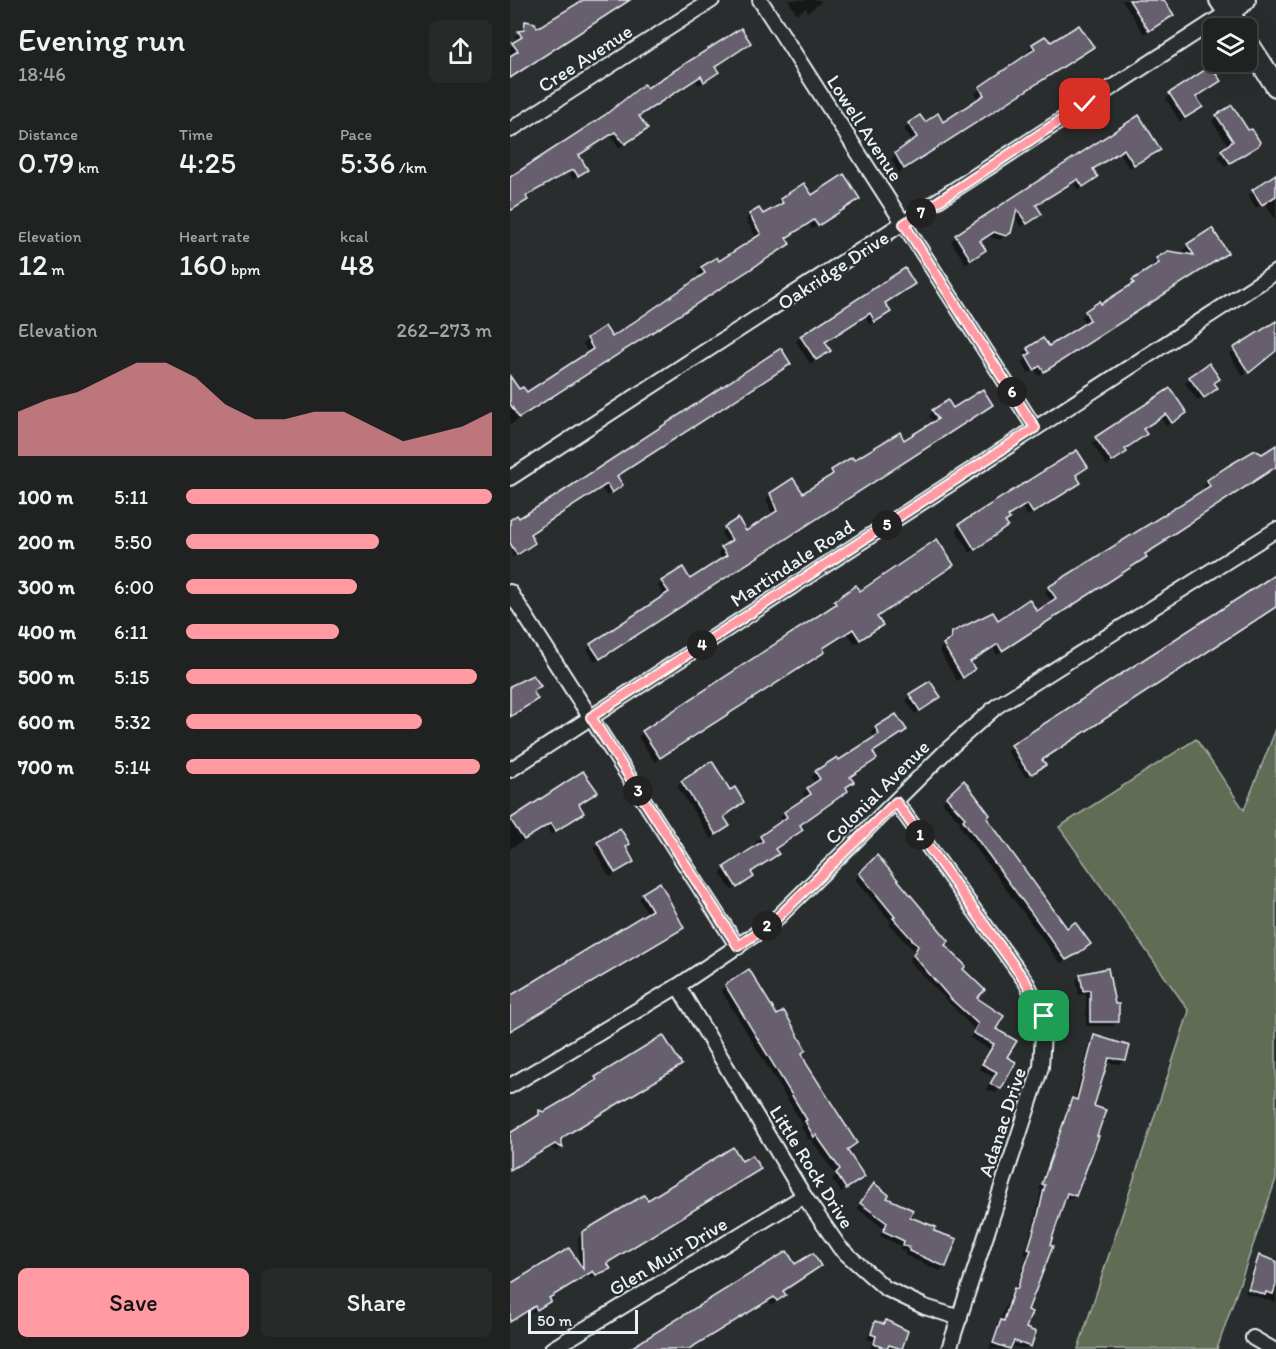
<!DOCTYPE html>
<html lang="en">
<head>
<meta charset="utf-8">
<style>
  :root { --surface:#202222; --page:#282a2a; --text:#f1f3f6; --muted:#a2a4a5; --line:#3d3f40; --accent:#ff9aa2 }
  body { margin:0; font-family:Itim,sans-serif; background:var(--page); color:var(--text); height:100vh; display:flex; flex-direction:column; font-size:22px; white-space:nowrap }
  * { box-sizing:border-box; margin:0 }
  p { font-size:20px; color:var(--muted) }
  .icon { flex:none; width:33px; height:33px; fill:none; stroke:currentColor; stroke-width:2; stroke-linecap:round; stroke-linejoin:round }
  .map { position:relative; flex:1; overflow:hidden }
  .drawer { display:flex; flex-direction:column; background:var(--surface); width:510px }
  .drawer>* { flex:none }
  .buttons { position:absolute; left:693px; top:18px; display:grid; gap:12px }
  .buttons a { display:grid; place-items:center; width:54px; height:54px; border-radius:9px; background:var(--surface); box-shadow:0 6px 24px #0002,0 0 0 2px var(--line); font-size:30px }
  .scale { position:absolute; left:18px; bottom:15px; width:110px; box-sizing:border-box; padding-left:6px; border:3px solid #e8f1f8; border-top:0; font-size:16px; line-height:21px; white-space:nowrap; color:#e8f1f8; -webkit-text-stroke:4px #2a2d2e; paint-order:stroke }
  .pin { position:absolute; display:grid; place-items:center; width:51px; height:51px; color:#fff; margin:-26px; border-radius:12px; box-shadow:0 3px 9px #0006 }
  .km { position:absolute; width:30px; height:30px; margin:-15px; border-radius:50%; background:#222; color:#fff; font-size:16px; line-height:30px; text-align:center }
  .round { display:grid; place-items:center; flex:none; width:63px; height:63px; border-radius:9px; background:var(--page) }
  .summary { display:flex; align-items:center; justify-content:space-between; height:102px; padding:0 18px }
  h1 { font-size:33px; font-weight:600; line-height:45px }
  .stats { display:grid; grid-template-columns:repeat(3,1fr); gap:9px; height:102px; padding:6px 18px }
  .stats div { display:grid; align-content:center }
  .stats b { font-size:30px; font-weight:600 }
  .stats small { font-size:16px; font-weight:400 }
  .stats p { font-size:16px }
  .chart { height:168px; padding:12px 18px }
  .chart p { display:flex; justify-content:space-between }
  .chart svg { width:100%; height:108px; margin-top:6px; fill:var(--accent); opacity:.7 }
  .primary-button { display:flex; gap:12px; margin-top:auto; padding:12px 18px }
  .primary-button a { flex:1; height:69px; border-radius:9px; background:var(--accent); color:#111; font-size:24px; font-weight:600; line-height:69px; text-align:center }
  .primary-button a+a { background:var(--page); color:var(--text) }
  ul { padding:0 18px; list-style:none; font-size:20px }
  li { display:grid; grid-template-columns:96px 72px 1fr; align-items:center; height:45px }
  li i { height:15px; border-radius:8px; background:var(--accent) }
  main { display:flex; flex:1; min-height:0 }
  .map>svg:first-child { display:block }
</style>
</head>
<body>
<main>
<section class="drawer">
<div class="summary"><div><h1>Evening run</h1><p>18:46</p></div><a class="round"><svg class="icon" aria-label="share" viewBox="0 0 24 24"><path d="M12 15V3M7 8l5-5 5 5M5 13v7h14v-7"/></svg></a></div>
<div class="stats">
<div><p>Distance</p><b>0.79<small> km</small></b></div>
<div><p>Time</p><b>4:25</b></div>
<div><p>Pace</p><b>5:36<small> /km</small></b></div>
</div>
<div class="stats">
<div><p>Elevation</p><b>12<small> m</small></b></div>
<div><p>Heart rate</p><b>160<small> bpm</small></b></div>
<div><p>kcal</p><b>48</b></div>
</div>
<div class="chart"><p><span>Elevation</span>262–273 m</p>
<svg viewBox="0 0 160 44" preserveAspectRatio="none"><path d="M0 44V26L10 21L20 18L30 12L40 6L50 6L60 12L70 23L80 29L90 29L100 26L110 26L120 32L130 38L140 35L150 32L160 26V44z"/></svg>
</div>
<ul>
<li><b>100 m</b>5:11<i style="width:100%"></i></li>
<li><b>200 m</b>5:50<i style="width:63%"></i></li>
<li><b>300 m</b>6:00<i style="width:56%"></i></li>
<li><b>400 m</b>6:11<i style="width:50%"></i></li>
<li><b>500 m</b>5:15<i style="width:95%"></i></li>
<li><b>600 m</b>5:32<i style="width:77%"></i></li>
<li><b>700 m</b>5:14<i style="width:96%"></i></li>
</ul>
<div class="primary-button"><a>Save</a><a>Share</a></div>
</section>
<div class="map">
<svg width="766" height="1349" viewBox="0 0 766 1349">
  <rect width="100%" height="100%" fill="#2a2d2e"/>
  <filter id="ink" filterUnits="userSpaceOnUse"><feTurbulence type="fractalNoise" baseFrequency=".0167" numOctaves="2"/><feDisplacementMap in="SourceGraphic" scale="12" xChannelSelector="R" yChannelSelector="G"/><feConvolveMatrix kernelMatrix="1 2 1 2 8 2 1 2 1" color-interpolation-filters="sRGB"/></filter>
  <g filter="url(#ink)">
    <!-- green -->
    <path fill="#616c53" stroke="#a4aea6" stroke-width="1.5" d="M766,729V1179L707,1349H568L679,1011L549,827L686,739L734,810Z"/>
    <!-- shadow -->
    <g fill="#0007">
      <path d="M76,0H120L0,78V47L7,41L5,37L11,28L16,23L27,30Z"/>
      <path d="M278,0H310L311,2L298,12L296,8L287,14Z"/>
      <path d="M612,0H653L662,15L634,34Z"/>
      <path d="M239,43L204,68L207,72L203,77L189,85L185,80L128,117L136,129L131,134L109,148L100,135L68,156L71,174L63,179L59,173L32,187L0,211V179L136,90Z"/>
      <path d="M541,44L577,51L389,173L381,159L403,142L394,129L399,125L410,117L414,124H433L469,100L465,93L520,54L518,50L523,45Z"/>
      <path d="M709,81L685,98L691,107L670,122L656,99L660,95Z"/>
      <path d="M707,116L747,145L715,167L708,156L719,146L702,121Z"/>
      <path d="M629,117L649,150L645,155L619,168L608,152L582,170L586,177L582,182L568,190L563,182L525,206V218L511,227L504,215L500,232L494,237L490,240L478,236L469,242L474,250L456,264L441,241L446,236Z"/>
      <path d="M766,176V220L755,203L746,208L738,195Z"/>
      <path d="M302,197L348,199L302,229L299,224L275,239L278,244L273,249L0,425V388L17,394L79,354L73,344L77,340L95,328L101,339L191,278L187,273L192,268L209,263L247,238L236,220L240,215L253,216L268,207L266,204L271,200Z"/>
      <path d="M702,230L716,253L712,257L529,376L525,370L519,373L512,362L516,358L514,353L518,349L538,348L576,324L571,317L576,312L591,306L619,287L623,281L645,268L643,264L647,260L677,256L673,250L678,246Z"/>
      <path d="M403,284L374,304V316L360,325L355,316L314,343V355L300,364L286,341L291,337Z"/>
      <path d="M764,324L762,354L733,376L719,354Z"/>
      <path d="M279,364L106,477L111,485L107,490L97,496L91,488L19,535L23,543L2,558L0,523Z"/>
      <path d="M680,378L703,384L706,388L688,401L675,383Z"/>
      <path d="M660,390L675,413L656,426L651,418L632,429L635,434L597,466L582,443Z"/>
      <path d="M482,405L85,662L77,649L154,597L148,586L152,582L180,581L212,560L208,552L218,544L211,533L215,529L235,533L263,515L256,499L261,494L293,495L319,479L317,476L322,472L394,442L424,423L419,416L423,411Z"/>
      <path d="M766,447V468L653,540L631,561L487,655L483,647L459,663L458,674L447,681L429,650L443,633L526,613L542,603L535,592L539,588L696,490L693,486L698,481Z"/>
      <path d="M576,467L565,476L564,487L518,516L512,508L497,517L491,531L460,553L446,530L450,525Z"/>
      <path d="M766,576V609L531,761L529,769L516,777L497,751L502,746Z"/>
      <path d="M325,602L366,618L371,625L345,644L337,632L312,649L308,656L145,762L128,737L133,732L322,609L320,606Z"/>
      <path d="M400,696L425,701L405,714L396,700Z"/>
      <path d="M366,728L395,730L362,753L365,759L361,764L339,778L342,782L337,787L288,826L291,830L287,835L264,850L267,854L262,859L240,873L242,877L222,891L210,873L248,845L246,841L273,822L270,817L275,813L296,799L293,793L305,784L301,777L306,772L329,762L365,738L361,733Z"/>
      <path d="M73,773L86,792L68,805L73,813L41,835L36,826L0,849V820Z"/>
      <path d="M172,782L220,792L228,806L213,818L218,826L214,831L201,839L167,786Z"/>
      <path d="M454,782L475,818L557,930L574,948L551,964L449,825L451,823L432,802Z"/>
      <path d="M110,830L114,848L123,862L100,877L83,848Z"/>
      <path d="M367,857L451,969L484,1030L495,1058L490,1088L485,1093L476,1089L483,1077L469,1069L480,1049L460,1038L464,1029L399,961L404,951L379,924L381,922L345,879Z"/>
      <path d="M133,894L173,928L0,1032V999L138,914L129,899Z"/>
      <path d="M571,975L608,1021L603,1026H576V994L569,995L566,980Z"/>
      <path d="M216,986L291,1053L348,1181L331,1192L322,1179L326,1175L301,1139L299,1140L291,1127L293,1125L211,990Z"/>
      <path d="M153,1037L170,1065L166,1069L52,1139L51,1147L47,1152L39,1147L0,1171V1135L25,1119L30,1112L34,1114Z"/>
      <path d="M585,1037L615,1059L610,1064L596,1062L583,1107L565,1195L560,1200L554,1198L517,1311L514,1329L519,1346L516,1349L501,1346L500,1349H479L500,1295L505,1289L517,1255L514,1254L523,1226L531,1190L529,1189L558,1105L564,1101L580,1042Z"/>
      <path d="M231,1163L244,1173L96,1264L99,1269L94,1273L81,1279L78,1274L38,1299L34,1306L22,1313L20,1310L0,1322V1286L69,1265L68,1238L73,1233L137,1202Z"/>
      <path d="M360,1190L422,1232L435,1266L430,1271L395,1255V1251L389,1249L391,1246L370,1236L373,1228L347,1208Z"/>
      <path d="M750,1257L766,1262V1302L735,1293L745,1262Z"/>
      <path d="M310,1265L272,1292L274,1295L269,1300L261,1305L259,1300L180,1349H120L285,1266Z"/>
      <path d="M366,1322L373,1325L376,1322L396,1332L390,1349H360L363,1341L357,1339Z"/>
    </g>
    <!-- building -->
    <g fill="#685e6e" stroke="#e8f1f8" stroke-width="1.5">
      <path d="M73,0H120L0,78V56L8,51L2,43L12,37L8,31L14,30L15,21L25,23L27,28Z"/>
      <path d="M619,0H654L664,15L639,31Z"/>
      <path d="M569,25L584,47L394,169L385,153L407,137L398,123L410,115L415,122L428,113L433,122L474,95L469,87L525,49L522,44L535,36L541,42Z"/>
      <path d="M231,28L241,43L205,67L209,72L194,82L191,76L129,116L138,129L115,144L105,132L69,155L78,170L68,176L64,170L58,172L16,196L18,200L0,211V177L95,115L134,84L137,88Z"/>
      <path d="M701,66L711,81L686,97L693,107L675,118L659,93Z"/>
      <path d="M722,105L738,130L742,129L750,142L748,146L720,163L711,150L723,141L706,115Z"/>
      <path d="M629,115L651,150L624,165L614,149L583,169L588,177L573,187L568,179L526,205L532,214L517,224L507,209L501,233L496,236L484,232L470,241L476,250L461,260L445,235Z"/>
      <path d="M334,174L350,199L308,226L304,220L276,238L280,244L9,418L0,404V376L9,389L13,387L17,392L83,349L77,338L95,326L102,337L195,273L191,267L207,257L209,261L251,234L239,214L249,208L253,214L273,203L270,199L294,183L302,195Z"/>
      <path d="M766,174V196L752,205L742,190Z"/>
      <path d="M702,228L718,253L534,372L530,366L524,370L516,356L521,353L517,348L533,338L539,346L580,320L575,311L590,301L591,304L624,283L622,280L649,263L646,258L658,251L684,255L677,244Z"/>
      <path d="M395,268L405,284L375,303L381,312L365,322L360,313L315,342L321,351L306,360L290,336Z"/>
      <path d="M766,321V351L739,373L723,348Z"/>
      <path d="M271,348L281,364L107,476L113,485L102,493L97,484L32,526L20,534L25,543L7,555L0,543V520L7,515L9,518L44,497Z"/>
      <path d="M699,363L710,379L704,383L708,388L694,398L679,377Z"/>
      <path d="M660,388L677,413L662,423L656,414L633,429L637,434L615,449L617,452L602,462L585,437Z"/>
      <path d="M473,389L483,405L90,659L80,644L159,592L151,581L173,567L180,579L217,555L211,547L222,540L214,527L228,518L236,531L267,511L260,493L283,478L293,493L323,474L321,470L342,457L344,460L390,432L394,440L428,419L422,410L438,400L443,408Z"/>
      <path d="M766,445V467L654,540L656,541L635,554L637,557L503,644L492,651L488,644L460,662L465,669L453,678L433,644L441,639L442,632L483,612L488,620L519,599L527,611L546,598L538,587L700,486L697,480L718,466L745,450L752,454Z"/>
      <path d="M567,450L578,467L566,475L571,483L523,513L517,504L498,516L500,519L495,522L498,526L465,550L449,524Z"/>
      <path d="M427,539L444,565L367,617L373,625L350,640L343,629L313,648L315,652L150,758L132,731L326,604L324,601L346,585L350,591Z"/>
      <path d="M766,574V607L532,760L536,765L522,774L516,769L501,745Z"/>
      <path d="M23,675L31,686L23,691L28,699L0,717V686Z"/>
      <path d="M420,681L431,697L410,711L399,694Z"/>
      <path d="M386,714L397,730L363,752L367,759L340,777L344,782L336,787L338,791L290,825L293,830L265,849L269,854L241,872L244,877L227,888L214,867L253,841L250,836L277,817L274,812L301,794L297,788L310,779L305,771L327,757L329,760L369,734L365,727Z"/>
      <path d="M202,761L220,790L225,787L234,802L214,817L220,826L206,835L171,781Z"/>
      <path d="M73,771L88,792L69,804L74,813L46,831L41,823L14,840L0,819Z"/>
      <path d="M454,780L480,815L477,818L557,928L565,922L581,944L567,954L556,960L453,820L455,818L436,797Z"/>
      <path d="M110,828L120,844L116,847L124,862L105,873L87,842Z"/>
      <path d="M367,855L439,941L435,945L456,966L453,969L475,990L467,998L494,1016L486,1029L507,1041L497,1057L506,1062L491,1089L480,1084L487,1072L472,1064L484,1044L463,1033L468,1024L441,999L403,955L408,946L383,918L385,917L349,873Z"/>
      <path d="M150,882L174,928L0,1031V996L142,910L132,893Z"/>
      <path d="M598,968L605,1004H609V1022H580V990L573,991L570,974Z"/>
      <path d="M239,969L267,1015L274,1011L283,1026L296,1050L292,1053L296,1063L347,1143L337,1150L355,1177L336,1189L326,1173L330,1169L306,1135L304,1137L295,1121L297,1120L215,985Z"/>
      <path d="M153,1035L172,1065L58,1134L51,1139L53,1148L45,1144L0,1170V1133L29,1115V1110L34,1112L56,1099L87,1080L85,1077Z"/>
      <path d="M584,1035L620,1046L616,1060L599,1058L584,1106L596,1110L587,1136H589L566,1196L557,1193L540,1245L543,1246L518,1310L522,1312L516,1328L526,1332L521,1347L504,1341L500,1349L483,1343L491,1320L494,1321L504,1288L507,1289L521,1250L518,1249L527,1220L535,1185L532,1184L562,1098L567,1100Z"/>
      <path d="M223,1147L232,1161L242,1155L251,1169L97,1263L101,1269L86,1275L83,1271L39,1298L41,1301L27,1310L25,1306L0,1322V1284L59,1248L73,1269L72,1232L134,1195L138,1200Z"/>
      <path d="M364,1183L379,1195L377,1198L403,1210L400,1217L426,1227L424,1231L447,1239L436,1267L399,1251V1247L393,1245L394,1241L373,1231L377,1223L350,1203Z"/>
      <path d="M277,1251L285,1264L303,1253L311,1266L273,1291L276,1295L267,1301L264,1297L179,1349H119Z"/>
      <path d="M749,1255L766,1261V1285L763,1294L756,1292L755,1295L738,1289Z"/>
      <path d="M376,1320L398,1331L392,1349L379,1345L377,1349L364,1344L366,1336L361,1334L365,1321L374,1324Z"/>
    </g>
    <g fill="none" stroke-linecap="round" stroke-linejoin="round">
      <defs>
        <g id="street">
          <path d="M250,0L525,428"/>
          <path d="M0,130L202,0"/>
          <path d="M0,478L718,12"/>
          <path d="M0,592L228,947"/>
          <path d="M0,770L766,272"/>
          <path d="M386,802L516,982L534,1016L531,1067L439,1349"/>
          <path d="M168,986L294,1196L330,1248L375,1288L415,1307L450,1318"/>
          <path d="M0,1086L168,986L262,923L436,751L487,706L766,530"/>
          <path d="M743,1338L762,1349"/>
          <path d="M42,1349L294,1196"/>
        </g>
        <g id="secondary">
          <path d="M710,0L729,28"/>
          <path d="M718,12L735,0"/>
          <path d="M736,40L766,86"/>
        </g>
      </defs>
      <!-- street casing -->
      <use href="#street" stroke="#e8f1f8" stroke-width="18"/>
      <!-- secondary casing -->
      <use href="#secondary" stroke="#e8f1f8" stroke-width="24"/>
      <!-- street -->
      <use href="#street" stroke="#2a2d2e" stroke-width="14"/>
      <!-- secondary -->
      <use href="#secondary" stroke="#2a2d2e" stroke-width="20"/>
    </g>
  </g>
  <g fill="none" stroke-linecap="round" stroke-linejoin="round" filter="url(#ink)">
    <defs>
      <path id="route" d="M534,1016L516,982L386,802L262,923L228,946L81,717L525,428L394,224L575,104"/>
    </defs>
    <!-- route casing -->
    <use href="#route" stroke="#fff" stroke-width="12"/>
    <!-- route -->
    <use href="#route" stroke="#ff9aa2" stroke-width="8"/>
  </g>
  <g text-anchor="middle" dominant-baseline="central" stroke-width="4.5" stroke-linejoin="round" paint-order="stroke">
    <!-- street labels -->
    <g font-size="20" fill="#e8f1f8" stroke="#2a2d2e">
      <text transform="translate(75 58) rotate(-33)">Cree Avenue</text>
      <text transform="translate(355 128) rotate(57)">Lowell Avenue</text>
      <text transform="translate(323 270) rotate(-33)">Oakridge Drive</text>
      <text transform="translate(282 563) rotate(-33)">Martindale Road</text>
      <text transform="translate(367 792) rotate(-45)">Colonial Avenue</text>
      <text transform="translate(492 1122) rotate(-72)">Adanac Drive</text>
      <text transform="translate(302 1167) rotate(58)">Little Rock Drive</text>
      <text transform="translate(158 1256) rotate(-31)">Glen Muir Drive</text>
    </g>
  </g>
</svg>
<div class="buttons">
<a><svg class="icon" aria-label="layers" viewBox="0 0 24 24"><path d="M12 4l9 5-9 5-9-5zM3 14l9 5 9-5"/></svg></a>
</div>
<div class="scale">50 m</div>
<div class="pin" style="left:534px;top:1016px;background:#1e9e55"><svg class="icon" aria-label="arrive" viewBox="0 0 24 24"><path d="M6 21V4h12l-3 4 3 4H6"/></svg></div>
<div class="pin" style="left:575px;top:104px;background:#d93025"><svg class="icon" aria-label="check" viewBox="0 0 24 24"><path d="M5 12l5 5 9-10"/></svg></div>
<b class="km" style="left:410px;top:835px">1</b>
<b class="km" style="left:257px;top:926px">2</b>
<b class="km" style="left:128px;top:791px">3</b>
<b class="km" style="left:192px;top:645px">4</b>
<b class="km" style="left:377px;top:525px">5</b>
<b class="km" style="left:502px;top:392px">6</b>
<b class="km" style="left:411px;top:213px">7</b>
</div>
</main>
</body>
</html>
